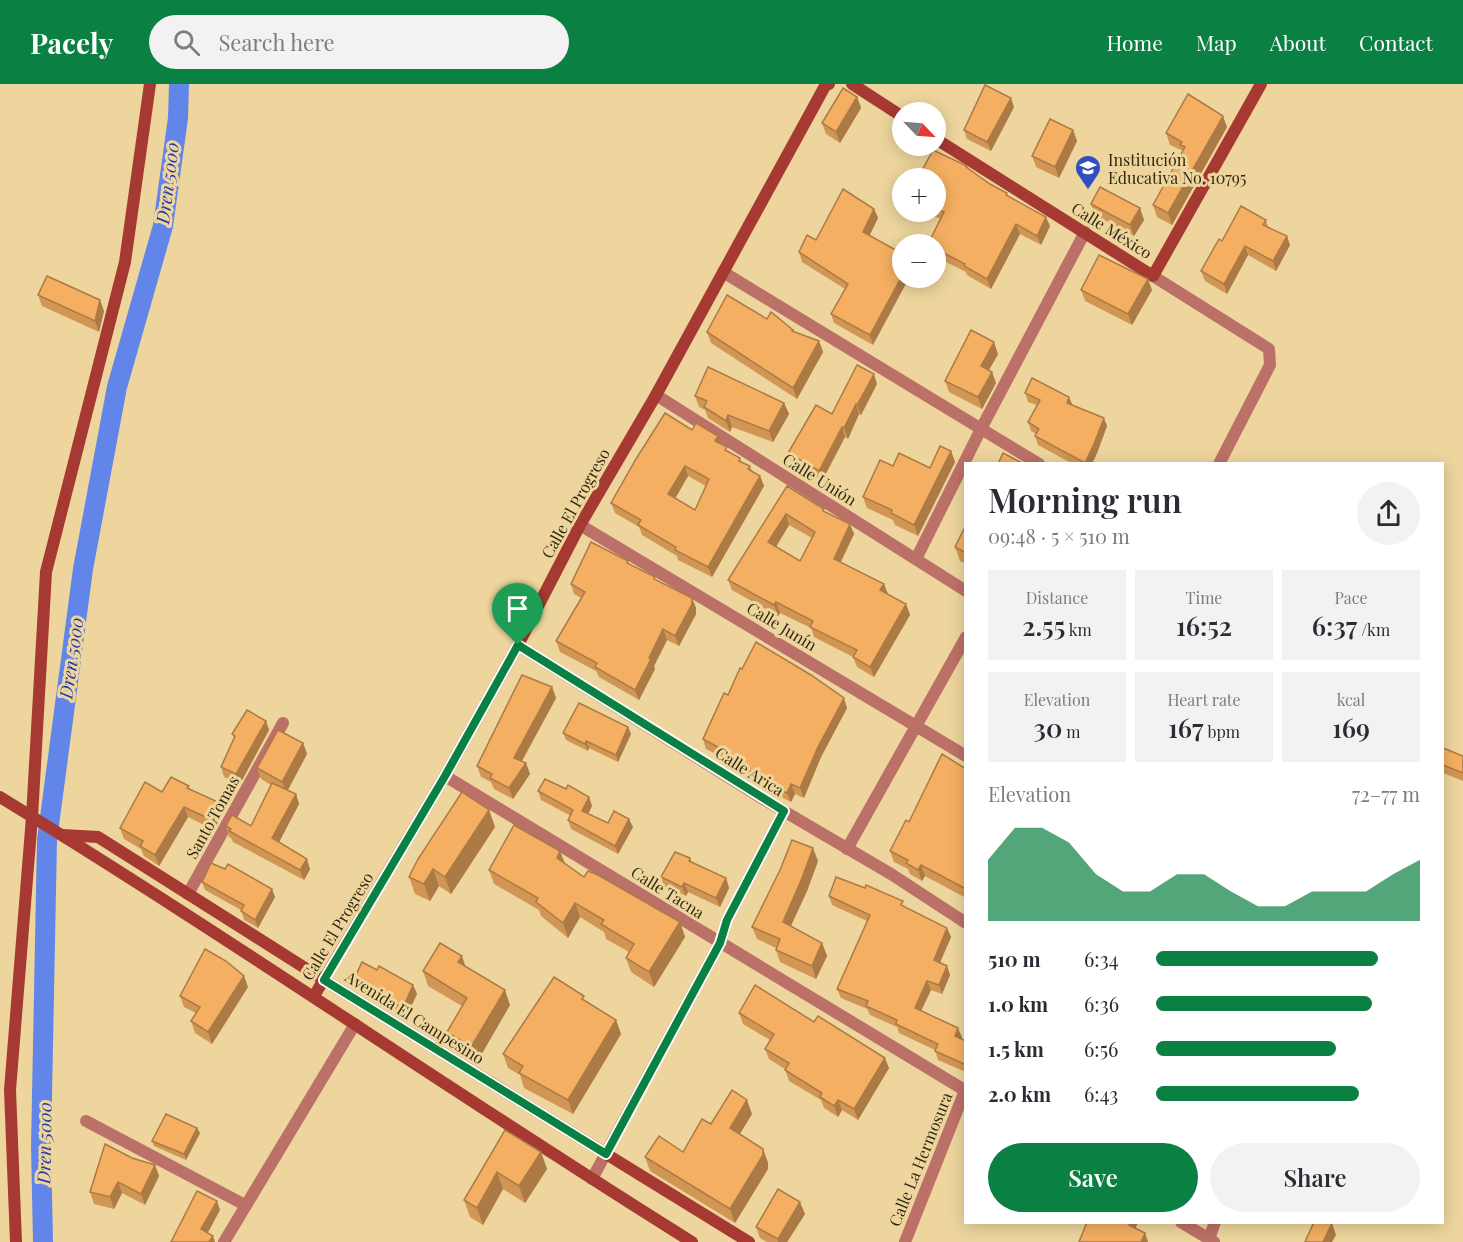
<!DOCTYPE html>
<html lang="en">
<head>
<meta charset="utf-8">
<style>
  :root { --surface:#fff; --page:#f2f2f3; --text:#2b2b33; --muted:#7c7c81; --accent:#0b8043 }
  body { margin:0; font-family:"Playfair Display",serif; background:var(--page); color:var(--text); height:100vh; display:flex; flex-direction:column; font-size:22px; white-space:nowrap }
  * { box-sizing:border-box; margin:0 }
  p { font-size:20px; color:var(--muted) }
  .icon { flex:none; width:33px; height:33px; fill:none; stroke:currentColor; stroke-width:2; stroke-linecap:round; stroke-linejoin:round }
  .map { position:relative; flex:1; overflow:hidden }
  .drawer { position:absolute; left:964px; top:378px; width:480px; height:762px; display:flex; flex-direction:column; background:var(--surface); border-radius:0px; box-shadow:0 3px 15px #0003 }
  .drawer>* { flex:none }
  .needle { width:39px; rotate:115deg }
  .tools { position:absolute; left:892px; top:18px; display:grid; gap:12px }
  .tools a { display:grid; place-items:center; width:54px; height:54px; border-radius:50%; background:var(--surface); box-shadow:0 3px 15px #0003; font-size:30px }
  .pin { position:absolute; display:grid; place-items:center; width:51px; height:51px; color:#fff; margin:-62px -26px; border-radius:50% 50% 50% 0; rotate:-45deg; box-shadow:0 0 6px #0007 }
  .pin .icon { rotate:45deg }
  .round { display:grid; place-items:center; flex:none; width:63px; height:63px; border-radius:32px; background:var(--page) }
  .head { display:flex; align-items:center; justify-content:space-between; height:102px; padding:0 24px }
  h1 { font-size:33px; font-weight:600; line-height:45px }
  .figures { display:grid; grid-template-columns:repeat(3,1fr); gap:9px; height:102px; padding:6px 24px }
  .figures div { display:grid; align-content:center; border-radius:0px; background:var(--page); text-align:center }
  .figures b { font-size:26px; font-weight:600 }
  .figures small { font-size:16px; font-weight:400 }
  .figures p { font-size:16px }
  .chart { height:168px; padding:12px 24px }
  .chart p { display:flex; justify-content:space-between }
  .chart svg { width:100%; height:108px; margin-top:6px; fill:var(--accent); opacity:.7 }
  .primary-button { display:flex; gap:12px; margin-top:auto; padding:12px 24px }
  .primary-button a { flex:1; height:69px; border-radius:36px; background:var(--accent); color:#fff; font-size:24px; font-weight:600; line-height:69px; text-align:center }
  .primary-button a+a { background:var(--page); color:var(--text) }
  ul { padding:0 24px; list-style:none; font-size:20px }
  li { display:grid; grid-template-columns:96px 72px 1fr; align-items:center; height:45px }
  li i { height:15px; border-radius:8px; background:var(--accent) }
  header { display:flex; align-items:center; gap:36px; box-sizing:border-box; height:84px; padding:0 30px; background:var(--accent); color:#fff }
  header strong { font-size:28px }
  nav { display:flex; gap:33px; margin-inline-start:auto; font-size:21px }
  .search { width:420px; height:54px; background:var(--page); display:flex; align-items:center; gap:15px; box-sizing:border-box; padding:0 21px; border-radius:33px; color:var(--muted); font-size:22px }
  .map>svg:first-child { display:block }
</style>
</head>
<body>
<header>
<strong>Pacely</strong>
<div class="search"><svg class="icon" aria-label="search" viewBox="0 0 24 24"><circle cx="10" cy="10" r="6"/><path d="M15 15l6 6"/></svg>Search here</div>
<nav><a>Home</a><a>Map</a><a>About</a><a>Contact</a></nav>
</header>
<div class="map">
<svg width="1463" height="1158" viewBox="0 0 1463 1158">
  <rect width="100%" height="100%" fill="#edd59d"/>
  <g fill="none" stroke-linecap="round" stroke-linejoin="round">
    <!-- canal -->
    <path stroke="#6285e9" stroke-width="20" d="M43,1158L41,1062L47,756L83,485L117,303L163,142L178,34L179,0"/>
    <!-- street -->
    <g stroke="#bc7168" stroke-width="12">
      <path d="M723,188L1039,380"/>
      <path d="M1153,192L1269,265L1270,281L1219,380"/>
      <path d="M656,311L966,507"/>
      <path d="M580,441L966,672"/>
      <path d="M916,475L982,343L1085,148"/>
      <path d="M518,561L763,715L891,790L966,839"/>
      <path d="M445,692L966,1007"/>
      <path d="M847,765L966,553"/>
      <path d="M188,810L283,639"/>
      <path d="M86,1037L245,1121"/>
      <path d="M592,1095L720,859L727,836L784,727"/>
      <path d="M1181,1138L1214,1158"/>
      <path d="M224,1158L355,940"/>
      <path d="M905,1158L966,1004"/>
      <path d="M1208,1158L1215,1138"/>
    </g>
    <!-- secondary -->
    <g stroke="#a63931" stroke-width="12">
      <path d="M852,0L903,33"/>
      <path d="M936,55L1153,192L1261,0"/>
      <path d="M0,713C234,856 459,1013 692,1158"/>
      <path d="M62,751L98,753L324,896L749,1158"/>
      <path d="M314,912L445,692L518,561L580,441L656,311L825,2L829,0"/>
      <path d="M16,1158L10,1006L32,733L46,488L125,178L150,0"/>
    </g>
  </g>
  <!-- wall -->
  <g fill="#d29654" fill-rule="evenodd">
    <path d="M857,13L861,24L840,59L826,50L822,39Z"/>
    <path d="M1014,23L991,67L967,55L964,46Z"/>
    <path d="M1227,43L1172,141L1157,133L1153,121L1183,67L1170,61L1166,49Z"/>
    <path d="M1073,46L1077,57L1059,94L1036,83L1032,72Z"/>
    <path d="M967,82L968,84L990,100L1007,109L1008,113L1050,142L1041,161L1020,150L991,205L967,191L966,188L936,173V160L941,135L924,128H936V94Z"/>
    <path d="M1091,120L1140,124L1144,136L1134,152L1095,131Z"/>
    <path d="M874,125L878,134L869,151L873,261L834,239L831,230L845,205L802,178L799,168L816,156Z"/>
    <path d="M1266,136L1268,143L1290,161L1276,187L1248,171L1227,210L1205,197L1201,187L1222,157Z"/>
    <path d="M1081,206H1152L1132,241L1085,217Z"/>
    <path d="M38,211L104,227L99,248L42,222Z"/>
    <path d="M767,235L793,246L794,248L819,257L823,268L797,315L711,259L707,248Z"/>
    <path d="M998,270L989,286L992,288L996,299L982,325L949,308L945,297Z"/>
    <path d="M877,300L861,331L859,330L848,355L845,353L822,397L792,380L788,369L832,330Z"/>
    <path d="M1025,309L1072,321L1107,342L1097,369L1092,380H1073L1038,361L1035,352L1036,350L1031,347L1028,338L1037,321L1028,318Z"/>
    <path d="M695,312L784,319L789,330L773,358L732,343L730,348L708,334L705,326L699,323Z"/>
    <path d="M692,346L718,352L721,360L728,368L740,374L741,378L750,382L752,387L760,392L764,402L712,493L678,476L677,472L642,451L639,443L615,429L611,419ZM688,392L706,402L695,426L675,414Z"/>
    <path d="M951,367L955,378L918,452L895,441L893,436L867,424L863,413L893,382L930,384Z"/>
    <path d="M787,402L825,428L850,440L854,450L841,478L887,510L906,520L910,531L874,593L857,583L853,573L814,553L811,544L780,529L778,532L732,506L728,496ZM789,441L812,454L800,477L776,463Z"/>
    <path d="M966,441V480L960,477L955,463Z"/>
    <path d="M628,477L629,481L656,496L692,514L696,524V530L679,562L667,556L654,582L655,585L639,616L599,593L596,587L560,568L556,557L581,514L574,510L571,500Z"/>
    <path d="M552,603L556,614L522,677L526,679L530,690L513,715L494,705L491,698L481,693L477,682Z"/>
    <path d="M728,611L847,624L821,673L804,714L795,710L791,718L769,707L768,703L740,689L738,684L730,680L729,677L706,665L703,655Z"/>
    <path d="M266,637L269,646L240,700L224,693L221,683L234,655L232,650Z"/>
    <path d="M563,649L631,650L618,678L589,664L588,667L566,656Z"/>
    <path d="M303,659L307,670L288,706L296,710L299,720L279,758L310,785L304,796L233,758L231,754L229,753L226,742H251L271,701L261,695L257,684Z"/>
    <path d="M1443,664L1463,672V697L1443,689Z"/>
    <path d="M966,685V814L925,792L922,797L910,790L908,785L894,778L890,767L909,738Z"/>
    <path d="M190,705L218,718L222,729L214,746L188,733L159,782L144,772L141,765L124,755L120,744L162,708Z"/>
    <path d="M566,705L589,713L592,722L588,730L608,739L633,743L618,770L571,745L568,736L571,732L541,716L538,707Z"/>
    <path d="M489,726L495,743L451,810L439,802L430,817L415,810L409,793Z"/>
    <path d="M690,774L692,779L726,794L729,804L720,823L688,808L686,812L664,802L661,793Z"/>
    <path d="M818,777L807,807L791,842L822,859L827,872L816,895L780,878L776,866V864L757,855L752,843Z"/>
    <path d="M565,779L584,793L680,838L685,853L654,903L631,888L626,874L629,868L606,855L604,848L580,833L568,854L541,832L539,826L494,800L489,786Z"/>
    <path d="M202,798L275,813L258,844L244,836L241,826L205,806Z"/>
    <path d="M829,812L905,824L947,844L951,853L940,879L947,882L950,891L942,910L931,906L921,927L962,953L961,954L966,957V988L938,976L935,966L899,949L897,943L870,931L867,925L841,914L837,905L867,837L832,821Z"/>
    <path d="M466,883L510,921L477,978L452,963L447,948L462,922L428,902L423,887Z"/>
    <path d="M377,886L413,901L417,910L406,933L357,904L354,895Z"/>
    <path d="M248,903L212,960L195,949L191,937L196,929L184,923L180,912Z"/>
    <path d="M586,917L616,936L621,950L573,1030L524,1004L520,991L508,984L503,970Z"/>
    <path d="M739,929L889,984L858,1036L842,1026L838,1033L824,1024L821,1016L789,997L785,985L769,975L765,965L770,956L743,940Z"/>
    <path d="M752,1030L739,1051L763,1065L768,1079V1085L735,1139L650,1087L645,1073L683,1068L711,1040Z"/>
    <path d="M197,1044L200,1049L186,1076L154,1062L152,1057Z"/>
    <path d="M505,1046L541,1068L547,1085L525,1119L503,1105L483,1141L470,1133L464,1116Z"/>
    <path d="M132,1074L155,1081L159,1092L145,1121L122,1109L114,1125L94,1120L90,1108Z"/>
    <path d="M805,1130L787,1158H767L760,1154L756,1143Z"/>
  </g>
  <!-- shaded-wall -->
  <g fill="#ab7a45">
    <path d="M857,13L861,24L840,59L836,48Z"/>
    <path d="M1011,14L1014,23L991,67L987,58Z"/>
    <path d="M1223,32L1227,43L1172,141L1168,129Z"/>
    <path d="M1073,46L1077,57L1059,94L1055,83Z"/>
    <path d="M1140,124L1144,136L1134,152L1130,141Z"/>
    <path d="M874,125L878,134L867,157L863,148Z"/>
    <path d="M1046,133L1050,142L1041,161L1037,152Z"/>
    <path d="M1016,140L1020,150L991,205L987,195Z"/>
    <path d="M1287,152L1290,161L1276,187L1273,177Z"/>
    <path d="M1245,162L1248,171L1227,210L1224,200Z"/>
    <path d="M903,190V194H909L873,261L870,251Z"/>
    <path d="M1148,195L1152,206L1132,241L1128,230Z"/>
    <path d="M100,216L104,227L99,248L95,237Z"/>
    <path d="M819,257L823,268L797,315L793,304Z"/>
    <path d="M994,258L998,270L985,293L981,282Z"/>
    <path d="M992,288L996,299L982,325L978,313Z"/>
    <path d="M874,290L877,300L861,331L857,321Z"/>
    <path d="M1069,313L1073,322L1067,319Z"/>
    <path d="M784,319L789,330L773,358L769,347Z"/>
    <path d="M856,320L859,330L848,355L844,344Z"/>
    <path d="M728,331L732,343L730,348L726,337Z"/>
    <path d="M1104,334L1107,342L1097,369L1092,380H1085Z"/>
    <path d="M842,343L845,353L822,397L819,387Z"/>
    <path d="M718,352L722,362L715,357Z"/>
    <path d="M951,367L955,378L918,452L914,441Z"/>
    <path d="M685,382L688,392L672,420L668,410Z"/>
    <path d="M760,392L764,402L712,493L708,483Z"/>
    <path d="M786,430L789,441L772,469L768,458Z"/>
    <path d="M850,440L854,450L837,485L834,475Z"/>
    <path d="M884,500L888,510L880,506Z"/>
    <path d="M692,514L696,524V530L679,562L675,552Z"/>
    <path d="M776,518L780,529L778,532L774,521Z"/>
    <path d="M906,520L910,531L874,593L870,583Z"/>
    <path d="M663,545L667,556L654,582L655,585L639,616L635,606L649,574Z"/>
    <path d="M552,603L556,614L518,684L514,674Z"/>
    <path d="M844,614L847,624L821,673L804,714L800,704L818,663Z"/>
    <path d="M266,637L269,646L240,700L236,690Z"/>
    <path d="M628,643L631,650L618,678L616,671Z"/>
    <path d="M586,657L589,664L588,667L585,660Z"/>
    <path d="M303,659L307,670L286,709L282,698Z"/>
    <path d="M526,679L530,690L513,715L509,704Z"/>
    <path d="M791,700L795,710L791,718L787,709Z"/>
    <path d="M296,710L299,720L276,764L272,754Z"/>
    <path d="M589,713L592,722L585,736L582,727Z"/>
    <path d="M218,718L222,729L214,746L210,735Z"/>
    <path d="M184,723L188,733L159,782L155,771Z"/>
    <path d="M489,726L495,743L451,810L445,793Z"/>
    <path d="M629,735L633,743L618,770L615,762Z"/>
    <path d="M813,764L818,777L807,807L787,850L783,838Z"/>
    <path d="M560,767L566,782L557,774Z"/>
    <path d="M307,775L310,785L304,796L300,786Z"/>
    <path d="M921,781L925,792L922,797L918,786Z"/>
    <path d="M433,785L439,802L430,817L424,800Z"/>
    <path d="M726,794L729,804L720,823L716,814Z"/>
    <path d="M684,799L688,808L686,812L682,803Z"/>
    <path d="M272,805L275,813L258,844L255,836Z"/>
    <path d="M575,819L580,833L568,854L563,839Z"/>
    <path d="M680,838L685,853L654,903L649,888Z"/>
    <path d="M947,844L951,853L937,885L934,876Z"/>
    <path d="M822,859L827,872L816,895L812,882Z"/>
    <path d="M462,872L467,887L458,878Z"/>
    <path d="M947,882L950,891L942,910L939,901Z"/>
    <path d="M244,892L248,903L212,960L208,948Z"/>
    <path d="M927,897L931,906L918,933L915,924Z"/>
    <path d="M413,901L417,910L406,933L403,924Z"/>
    <path d="M505,906L510,921L477,978L471,963Z"/>
    <path d="M616,936L621,950L573,1030L568,1016Z"/>
    <path d="M958,944L962,953L958,961L955,952Z"/>
    <path d="M885,974L889,984L858,1036L854,1025Z"/>
    <path d="M747,1016L752,1030L735,1058L730,1044Z"/>
    <path d="M838,1016L842,1026L838,1033L834,1022Z"/>
    <path d="M197,1044L200,1049L186,1076L184,1070Z"/>
    <path d="M763,1065L768,1079V1085L735,1139L730,1125Z"/>
    <path d="M541,1068L547,1085L525,1119L519,1102Z"/>
    <path d="M155,1081L159,1092L145,1121L141,1110Z"/>
    <path d="M497,1088L503,1105L483,1141L477,1124Z"/>
    <path d="M118,1098L122,1109L114,1125L110,1113Z"/>
    <path d="M217,1117L220,1126L205,1154L201,1145Z"/>
    <path d="M800,1118L805,1130L787,1158H778V1155Z"/>
    <path d="M1130,1138H1138L1133,1152L1129,1141Z"/>
    <path d="M1332,1139L1336,1151L1332,1158H1323Z"/>
    <path d="M1145,1149L1148,1158H1141Z"/>
    <path d="M213,1152L215,1158H209Z"/>
  </g>
  <!-- building -->
  <g fill="#f4af62" stroke="#ab7a45" stroke-width="1.5" fill-rule="evenodd">
    <path d="M985,1L1011,14L987,58L964,46Z"/>
    <path d="M843,4L857,13L836,48L822,39Z"/>
    <path d="M1188,10L1223,32L1168,129L1153,121L1185,63L1180,61L1182,58L1166,49Z"/>
    <path d="M1050,35L1073,46L1055,83L1032,72Z"/>
    <path d="M933,66L967,82L966,83L990,100L1007,109L1006,111L1046,133L1037,152L1016,140L987,195L964,182L965,180L936,165V160H928L944,128L936,125V94H918Z"/>
    <path d="M1100,103L1140,124L1130,141L1091,120Z"/>
    <path d="M843,105L874,125L863,148L903,170V190L870,251L831,230L848,200L799,168L807,151L816,156Z"/>
    <path d="M1241,122L1266,136L1263,141L1287,152L1273,177L1245,162L1224,200L1201,187L1219,155L1222,157Z"/>
    <path d="M1099,171L1148,195L1128,230L1081,206Z"/>
    <path d="M47,192L100,216L95,237L38,211Z"/>
    <path d="M727,211L767,235L771,228L793,246L792,247L819,257L793,304L707,248Z"/>
    <path d="M971,246L994,258L981,282L992,288L978,313L945,297Z"/>
    <path d="M857,281L874,290L857,321L856,320L844,344L842,343L819,387L788,369L816,321L832,330Z"/>
    <path d="M708,283L784,319L769,347L728,331L726,337L704,323L707,317L695,312Z"/>
    <path d="M1032,294L1069,313L1067,319L1104,334L1094,360L1085,379L1035,352L1039,345L1028,338L1040,316L1025,309Z"/>
    <path d="M665,329L692,346L696,339L718,352L715,357L727,363L725,366L740,374L739,377L750,382L748,385L760,392L708,483L675,466L676,463L638,441L641,436L611,419L636,375ZM685,382L709,395L695,426L668,410Z"/>
    <path d="M940,362L951,367L914,441L891,429L892,426L863,413L880,376L893,382L899,369L930,384Z"/>
    <path d="M1003,369L1024,380H998Z"/>
    <path d="M787,402L824,425L823,427L850,440L834,475L884,500L880,506L906,520L870,583L853,573L857,566L810,543L813,537L776,518L774,521L728,496ZM786,430L815,448L800,477L768,458Z"/>
    <path d="M966,441V469L955,463Z"/>
    <path d="M591,458L628,477L627,479L655,493L654,495L692,514V520L675,552L663,545L649,574L651,575L635,606L595,583L597,579L556,557L585,508L571,500Z"/>
    <path d="M756,558L811,591L844,614L818,663L800,704L791,700L787,709L766,698L767,695L736,680L738,676L726,671L727,668L703,655L724,609L728,611L740,584L742,585Z"/>
    <path d="M522,591L552,603L514,674L526,679L509,704L490,694L492,690L477,682Z"/>
    <path d="M579,619L628,643L616,671L586,657L585,660L563,649Z"/>
    <path d="M247,626L266,637L236,690L221,683L235,652L232,650Z"/>
    <path d="M278,646L303,659L282,698L257,684Z"/>
    <path d="M1443,664L1463,672V689L1443,681Z"/>
    <path d="M942,670L966,685V805L921,781L918,786L906,779L908,776L890,767L906,736L909,738Z"/>
    <path d="M171,693L189,702L187,704L218,718L210,735L184,723L155,771L140,762L143,757L120,744L145,698L162,708Z"/>
    <path d="M545,695L566,705L568,701L589,713L582,727L608,739L614,727L629,735L615,762L568,736L573,726L538,707Z"/>
    <path d="M272,699L296,710L272,754L307,775L300,786L229,747L231,745L226,742L232,731L251,742Z"/>
    <path d="M462,708L489,726L445,793L433,785L424,800L409,793L418,775Z"/>
    <path d="M514,741L560,767L557,774L584,793L588,787L598,791L680,838L649,888L626,874L634,860L601,840L604,836L575,819L563,839L536,818L538,814L489,786Z"/>
    <path d="M792,756L813,764L802,794L783,838L822,859L812,882L776,866L780,855L752,843L780,786Z"/>
    <path d="M675,768L690,774L689,777L726,794L716,814L684,799L682,803L661,793Z"/>
    <path d="M211,779L225,785L228,780L272,805L255,836L241,827L244,821L202,798Z"/>
    <path d="M836,793L865,804L866,801L903,817L901,821L947,844L934,876L947,882L939,901L927,897L915,924L958,944L955,952L966,957V976L964,980L935,967L938,960L896,940L897,936L866,922L868,917L837,905L870,831L829,812Z"/>
    <path d="M440,859L462,872L458,878L505,906L471,963L447,948L467,914L423,887Z"/>
    <path d="M205,865L226,877L244,892L208,948L191,937L200,923L180,912Z"/>
    <path d="M362,878L377,886L379,882L413,901L403,924L354,895Z"/>
    <path d="M554,893L584,912L582,915L616,936L568,1016L519,989L523,982L503,970Z"/>
    <path d="M755,901L814,938L818,932L885,974L854,1025L838,1016L834,1022L820,1013L822,1009L785,986L789,979L765,965L774,950L739,929Z"/>
    <path d="M732,1006L747,1016L730,1044L763,1065V1071L730,1125L645,1073L659,1052L683,1068L702,1035L711,1040Z"/>
    <path d="M166,1030L197,1044L184,1070L152,1057Z"/>
    <path d="M505,1046L541,1068L519,1102L497,1088L477,1124L464,1116Z"/>
    <path d="M105,1060L132,1074L155,1081L141,1110L118,1098L110,1113L90,1108Z"/>
    <path d="M778,1105L800,1118L778,1155L756,1143Z"/>
    <path d="M197,1107L217,1117L201,1145L213,1152L209,1158H171Z"/>
    <path d="M1087,1138H1130L1129,1141L1145,1149L1141,1158H1079Z"/>
    <path d="M1314,1138L1332,1139L1323,1158H1305Z"/>
  </g>
  <g fill="none" stroke-linecap="round" stroke-linejoin="round">
    <defs>
      <path id="route" d="M518,561L784,727L727,836L720,859L606,1070L324,896L445,692Z"/>
    </defs>
    <!-- route casing -->
    <use href="#route" stroke="#fff" stroke-width="12"/>
    <!-- route -->
    <use href="#route" stroke="#0b8043" stroke-width="8"/>
  </g>
  <!-- icons -->
  <defs>
    <symbol id="school-pin" viewBox="-11 -11 22 30"><path d="M0 17L-7.5 6A9.5 9.5 0 1 1 7.5 6Z" fill="#2f4ebf" stroke="#edd59d"/><path d="M0-5L7-2L0 1L-7-2ZM-4 1L0 2.5L4 1V4Q0 6-4 4Z" fill="#fff"/></symbol>
  </defs>
  <g fill-rule="evenodd">
    <use href="#school-pin" x="1073" y="69" width="30" height="40"/>
  </g>
  <g text-anchor="middle" dominant-baseline="central" stroke-width="6" stroke-linejoin="round" paint-order="stroke">
    <!-- poi labels -->
    <g font-size="16" fill="#322912" stroke="#edd59d" text-anchor="start">
      <text x="1108" y="75">Institución<tspan x="1108" dy="18">Educativa No. 10795</tspan></text>
    </g>
    <!-- street labels -->
    <g font-size="16" fill="#322912" stroke="#edd59d">
      <text transform="translate(1112 146) rotate(32)">Calle México</text>
      <text transform="translate(820 395) rotate(32)">Calle Unión</text>
      <text transform="translate(575 419) rotate(-61)">Calle El Progreso</text>
      <text transform="translate(782 542) rotate(31)">Calle Junín</text>
      <text transform="translate(750 687) rotate(32)">Calle Arica</text>
      <text transform="translate(212 733) rotate(-61)">Santo Tomas</text>
      <text transform="translate(668 808) rotate(32)">Calle Tacna</text>
      <text transform="translate(337 842) rotate(-59)">Calle El Progreso</text>
      <text transform="translate(415 933) rotate(32)">Avenida El Campesino</text>
      <text transform="translate(920 1075) rotate(-68)">Calle La Hermosura</text>
    </g>
    <!-- water labels -->
    <g font-size="18" font-style="italic" fill="#1f37aa" stroke="#edd59d">
      <text transform="translate(167 99) rotate(-83)">Dren 5000</text>
      <text transform="translate(71 574) rotate(-82)">Dren 5000</text>
      <text transform="translate(44 1059) rotate(-89)">Dren 5000</text>
    </g>
  </g>
</svg>
<div class="tools">
<a><svg class="needle" viewBox="-14 -14 28 28"><path d="M0-13l5 13h-10z" fill="#e53935"/><path d="M0 13l5-13h-10z" fill="#7c7c81"/></svg></a>
<a>+</a>
<a>−</a>
</div>
<div class="pin" style="left:518px;top:561px;background:#1e9e55"><svg class="icon" aria-label="arrive" viewBox="0 0 24 24"><path d="M6 21V4h12l-3 4 3 4H6"/></svg></div>
<section class="drawer">
<div class="head"><div><h1>Morning run</h1><p>09:48 · 5 × 510 m</p></div><a class="round"><svg class="icon" aria-label="share" viewBox="0 0 24 24"><path d="M12 15V3M7 8l5-5 5 5M5 13v7h14v-7"/></svg></a></div>
<div class="figures">
<div><p>Distance</p><b>2.55<small> km</small></b></div>
<div><p>Time</p><b>16:52</b></div>
<div><p>Pace</p><b>6:37<small> /km</small></b></div>
</div>
<div class="figures">
<div><p>Elevation</p><b>30<small> m</small></b></div>
<div><p>Heart rate</p><b>167<small> bpm</small></b></div>
<div><p>kcal</p><b>169</b></div>
</div>
<div class="chart"><p><span>Elevation</span>72–77 m</p>
<svg viewBox="0 0 160 44" preserveAspectRatio="none"><path d="M0 44V19L10 6L20 6L30 12L40 25L50 32L60 32L70 25L80 25L90 32L100 38L110 38L120 32L130 32L140 32L150 25L160 19V44z"/></svg>
</div>
<ul>
<li><b>510 m</b>6:34<i style="width:84%"></i></li>
<li><b>1.0 km</b>6:36<i style="width:82%"></i></li>
<li><b>1.5 km</b>6:56<i style="width:68%"></i></li>
<li><b>2.0 km</b>6:43<i style="width:77%"></i></li>
</ul>
<div class="primary-button"><a>Save</a><a>Share</a></div>
</section>
</div>
</body>
</html>
